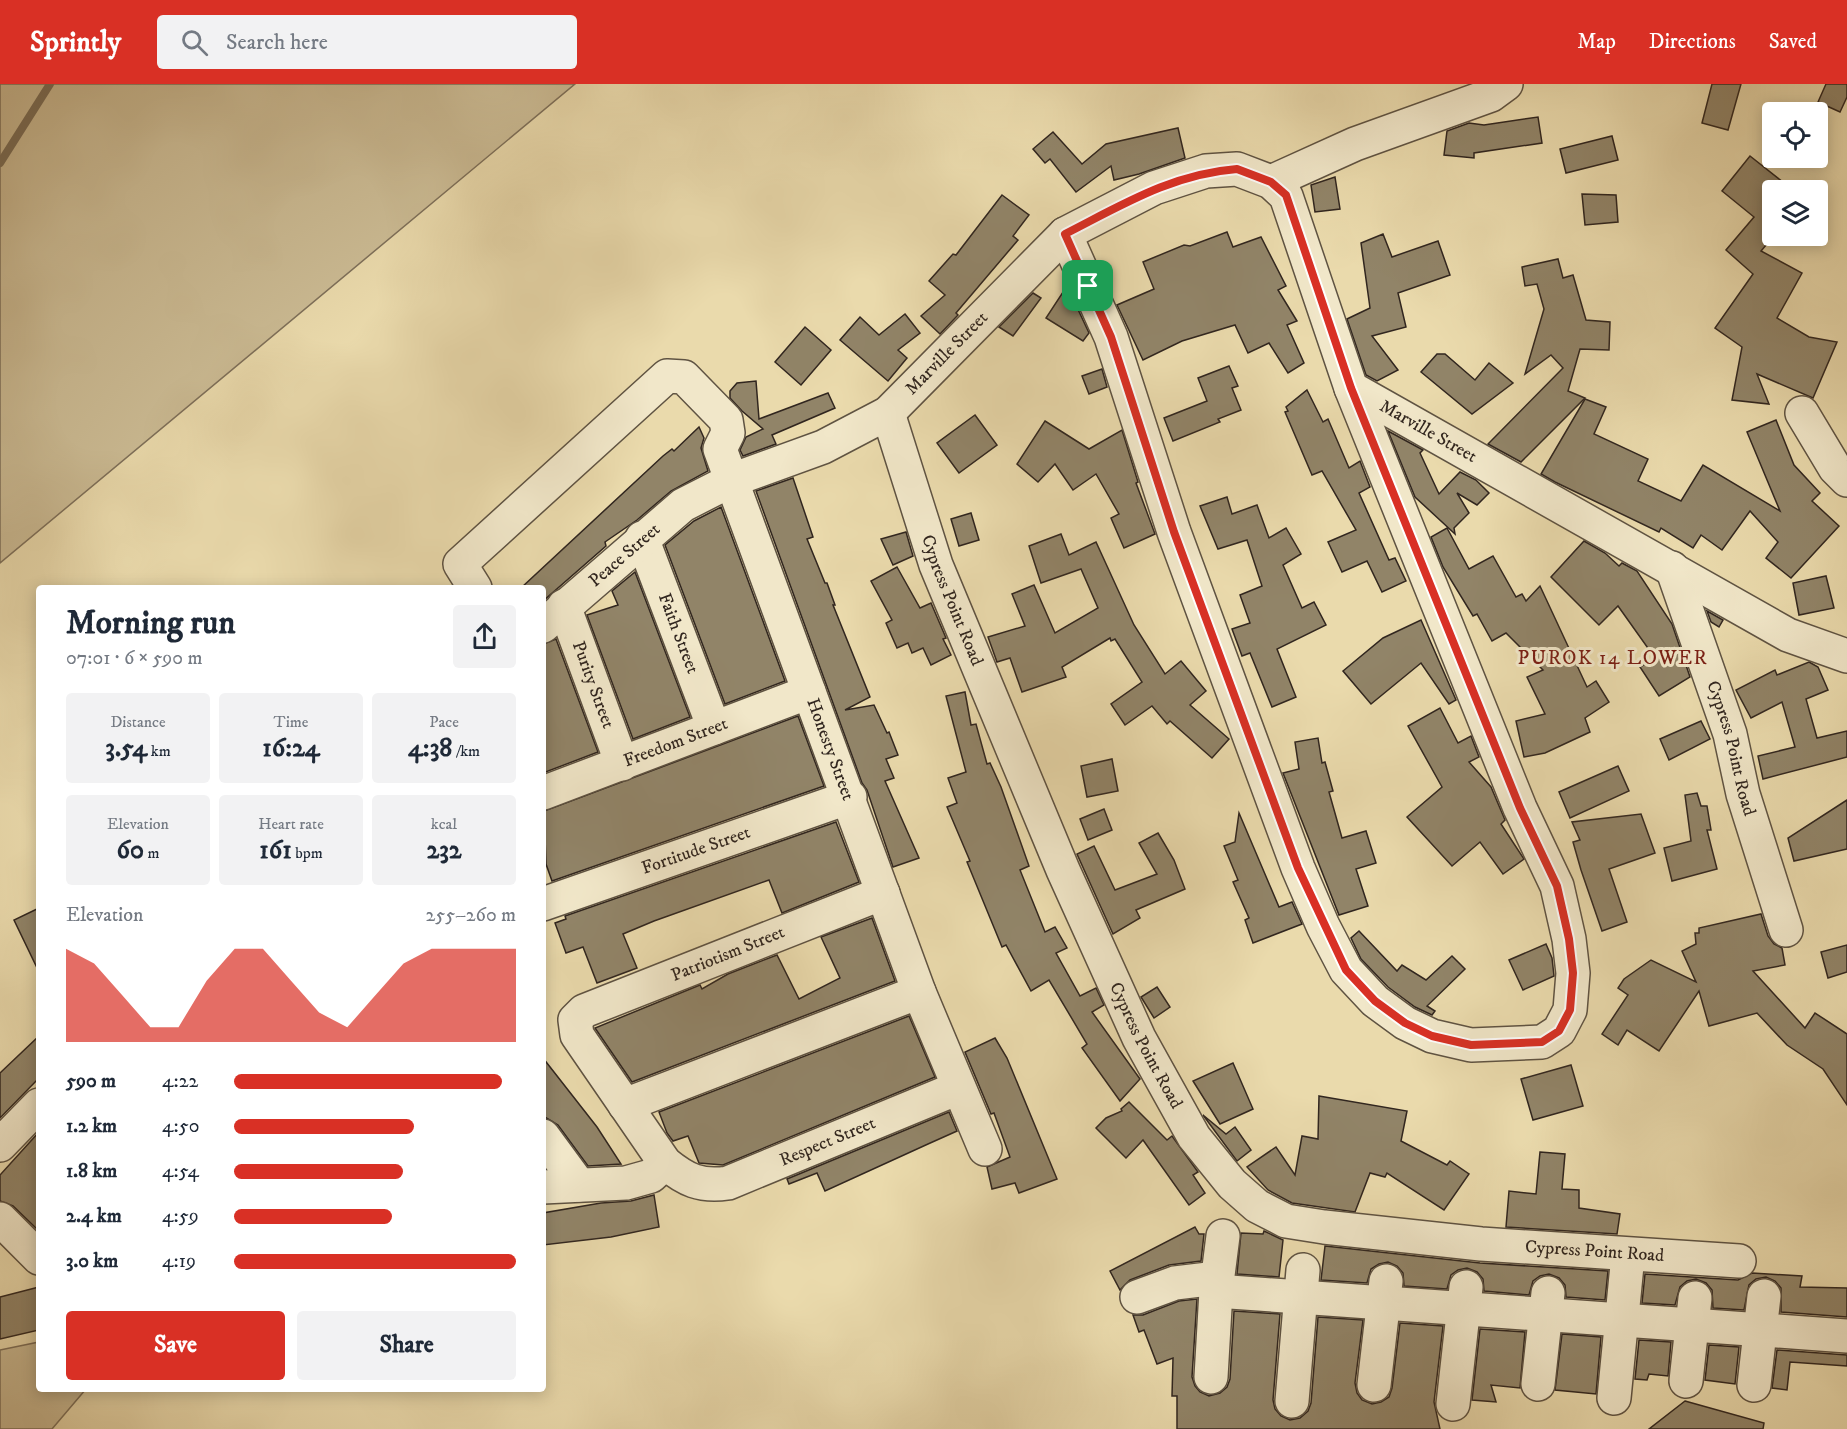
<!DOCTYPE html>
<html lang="en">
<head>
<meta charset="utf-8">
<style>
  :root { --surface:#fff; --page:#f2f2f3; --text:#1f2937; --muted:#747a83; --accent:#d93025 }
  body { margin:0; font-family:"IM FELL DW Pica",serif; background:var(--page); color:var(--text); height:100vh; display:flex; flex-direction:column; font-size:22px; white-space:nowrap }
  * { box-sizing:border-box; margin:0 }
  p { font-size:20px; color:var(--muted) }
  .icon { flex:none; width:33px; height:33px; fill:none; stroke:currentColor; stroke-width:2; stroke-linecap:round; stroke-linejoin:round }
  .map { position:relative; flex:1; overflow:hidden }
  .drawer { position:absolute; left:36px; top:501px; width:510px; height:807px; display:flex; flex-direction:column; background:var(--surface); border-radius:6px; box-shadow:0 3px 15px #0003 }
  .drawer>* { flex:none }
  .controls { position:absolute; left:1762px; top:18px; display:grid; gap:12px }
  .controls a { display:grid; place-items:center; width:66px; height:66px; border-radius:6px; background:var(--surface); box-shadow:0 3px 15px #0003; font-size:30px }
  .pin { position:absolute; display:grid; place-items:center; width:51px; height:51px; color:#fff; margin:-26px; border-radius:12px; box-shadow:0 3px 9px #0006 }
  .round { display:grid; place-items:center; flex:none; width:63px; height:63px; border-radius:6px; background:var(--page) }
  .headline { display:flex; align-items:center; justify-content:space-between; height:102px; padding:0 30px }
  h1 { font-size:33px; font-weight:800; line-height:45px }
  .metrics { display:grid; grid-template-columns:repeat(3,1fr); gap:9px; height:102px; padding:6px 30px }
  .metrics div { display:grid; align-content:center; border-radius:6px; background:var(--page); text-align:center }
  .metrics b { font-size:26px; font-weight:800 }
  .metrics small { font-size:16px; font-weight:400 }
  .metrics p { font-size:16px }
  .chart { height:168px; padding:12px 30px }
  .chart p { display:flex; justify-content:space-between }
  .chart svg { width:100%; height:108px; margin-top:6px; fill:var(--accent); opacity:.7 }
  .cta { display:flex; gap:12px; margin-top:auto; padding:12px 30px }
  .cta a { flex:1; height:69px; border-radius:6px; background:var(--accent); color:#fff; font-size:24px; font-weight:800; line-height:69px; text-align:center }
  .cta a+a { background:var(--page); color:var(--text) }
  ul { padding:0 30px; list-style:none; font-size:20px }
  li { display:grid; grid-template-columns:96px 72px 1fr; align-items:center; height:45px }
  li i { height:15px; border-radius:8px; background:var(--accent) }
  header { display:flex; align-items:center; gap:36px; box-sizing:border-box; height:84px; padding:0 30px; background:var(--accent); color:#fff }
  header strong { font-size:28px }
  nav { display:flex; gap:33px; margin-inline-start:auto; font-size:21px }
  .search { width:420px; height:54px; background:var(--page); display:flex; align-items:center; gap:15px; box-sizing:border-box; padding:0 21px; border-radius:6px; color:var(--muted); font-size:22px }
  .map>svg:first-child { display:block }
</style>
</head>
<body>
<header>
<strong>Sprintly</strong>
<div class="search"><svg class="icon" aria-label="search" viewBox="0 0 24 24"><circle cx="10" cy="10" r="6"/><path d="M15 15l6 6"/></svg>Search here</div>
<nav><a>Map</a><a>Directions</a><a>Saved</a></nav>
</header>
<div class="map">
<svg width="1847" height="1345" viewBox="0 0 1847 1345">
  <rect width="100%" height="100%" fill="#eadaac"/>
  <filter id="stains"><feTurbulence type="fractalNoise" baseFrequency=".00333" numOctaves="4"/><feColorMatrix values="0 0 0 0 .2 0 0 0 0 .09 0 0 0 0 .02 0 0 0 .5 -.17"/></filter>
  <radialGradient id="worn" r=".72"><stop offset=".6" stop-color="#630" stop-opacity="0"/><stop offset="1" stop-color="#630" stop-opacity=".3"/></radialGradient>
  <!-- green -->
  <g fill="#cbbb94" stroke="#7e705a" stroke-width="1.5">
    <path d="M0,0H575L0,479Z"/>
    <path d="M39,1258V1305H86L52,1345H0V1266Z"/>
  </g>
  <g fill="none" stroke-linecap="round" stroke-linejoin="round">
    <!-- stream -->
    <path stroke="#7a6d57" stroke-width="8" d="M0,79L50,0"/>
  </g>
  <!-- building -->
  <g fill="#918468" stroke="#31261f" stroke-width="1.5">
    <path d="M1712,0H1741L1728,46L1702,39Z"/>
    <path d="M1826,0H1847V13L1840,28L1818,18Z"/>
    <path d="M1538,33L1542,59L1474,69V74L1444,71L1447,47L1469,39L1484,41Z"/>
    <path d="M1178,44L1185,74L1139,90L1114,96L1111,82L1076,108L1050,75L1045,79L1033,65L1053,48L1082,80L1106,60Z"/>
    <path d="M1612,52L1618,76L1566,89L1560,65Z"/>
    <path d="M1750,72L1793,106H1773V153L1761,167L1802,189L1777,234L1809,253L1837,258L1813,314L1757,290L1769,320L1732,316L1742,263L1715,244L1753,190L1726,166L1754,133L1722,107Z"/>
    <path d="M1335,93L1340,125L1315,128L1311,101Z"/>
    <path d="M1582,110L1616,111L1618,138L1585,141Z"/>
    <path d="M1002,111L1029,131L1013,152L1018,156L956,229L958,231L940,250L921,232L945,211L929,197L953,170L956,171Z"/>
    <path d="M1227,148L1233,163L1261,153L1286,202L1278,206L1297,237L1287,241L1304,279L1288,289L1269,259L1248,269L1235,241L1182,257L1143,276L1117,221L1154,205L1143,178L1184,161L1190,162Z"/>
    <path d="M1383,150L1392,173L1438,157L1450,191L1398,209L1406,243L1372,252L1398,286L1377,297L1366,291L1347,235L1370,224L1361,159Z"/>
    <path d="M1558,175L1563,194L1573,191L1586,236L1610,238L1609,266L1580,265L1568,307L1585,314L1521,378L1488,360L1563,284L1551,271L1525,290L1544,225L1537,200L1525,202L1522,183Z"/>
    <path d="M1067,202L1089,249L1083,257L1046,234Z"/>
    <path d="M1033,209L1041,214L1013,252L999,243Z"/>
    <path d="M905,230L920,249L898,266L907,274L888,297L840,256L860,233L879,251Z"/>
    <path d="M805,243L831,266L801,301L775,278Z"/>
    <path d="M1437,270H1445L1475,296L1489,279L1513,299L1472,330L1421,288Z"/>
    <path d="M1229,282L1238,302L1232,304L1241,326L1218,335L1220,338L1173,357L1164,334L1207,317L1198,294Z"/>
    <path d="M1102,285L1107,303L1089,310L1082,292Z"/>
    <path d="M756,297L759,335L828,309L835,324L772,351L776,360L743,372L740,366L746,353L763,345L742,327L730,314V307L737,299Z"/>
    <path d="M1307,306L1323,338L1328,335L1349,384L1360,377L1370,403L1359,409L1389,476L1395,474L1406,497L1382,508L1367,477L1342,488L1328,458L1356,446L1322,387L1312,391L1285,328L1288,327L1286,323Z"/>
    <path d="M1585,315L1606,323L1594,350L1648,375L1638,397L1681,417L1703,381L1780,427L1747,348L1776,336L1794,381L1820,409L1812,417L1839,442L1791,494L1766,474L1778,458L1750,427L1722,466L1701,451L1693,464L1661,444L1659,448L1555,398L1541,390Z"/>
    <path d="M975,331L997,361L959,389L937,359Z"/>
    <path d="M1045,337L1089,365L1122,346L1138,398L1136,399L1155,450L1124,464L1111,434L1119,430L1096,390L1073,406L1055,380L1038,398L1017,380Z"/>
    <path d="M699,343L704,354L701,364L708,387L671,407L637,436L605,458L606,462L543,517V504H521L663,372L672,365L674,367Z"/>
    <path d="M1388,347L1423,366L1420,369L1439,410L1460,388L1476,396L1489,409L1477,421L1457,409L1469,429L1454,444L1455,450L1415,413Z"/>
    <path d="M793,394L813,453L807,455L825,499H827L835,521H833L870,613L845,626L874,621L887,649L889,648L898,671L886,675L894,694L885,697L919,774L893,783L867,706L862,699L756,407Z"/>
    <path d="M1227,413L1232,430L1257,421L1269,454L1286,444L1301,470L1283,481L1302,524L1314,518L1326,541L1277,565L1296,613L1272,623L1250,569L1242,572L1232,545L1250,539L1240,511L1262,502L1247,456L1218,465L1200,422Z"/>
    <path d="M721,423L785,597L725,620L665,461L694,437Z"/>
    <path d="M971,429L979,456L959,462L951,435Z"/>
    <path d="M1447,444L1469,485L1493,472L1516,513L1522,510L1526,517L1540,502L1587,603L1596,597L1609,618L1585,634L1590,648L1545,669L1524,673L1516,637L1545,630L1527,593L1543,586L1506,549L1492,557L1477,530L1473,532L1443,483L1431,453Z"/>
    <path d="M906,448L913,472L893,481L881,455Z"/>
    <path d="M1061,450L1069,471L1096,458L1134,541L1165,590L1181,577L1206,607L1190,621L1229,655L1212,674L1170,637L1167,640L1152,622L1125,641L1111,620L1142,598L1115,555L1111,557L1110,554L1062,583L1066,593L1022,608L1010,574L997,578L988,553L1025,542L1012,510L1034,501L1055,549L1098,524L1081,485L1041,499L1029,462Z"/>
    <path d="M1584,457L1605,469L1619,482L1622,479L1637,487L1672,540L1690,593L1659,612L1640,583L1655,574L1618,522L1599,541L1551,493Z"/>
    <path d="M897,483L920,524L931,519L946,554L943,555L951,571L931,581L923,564L912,569L908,559L897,564L886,539L892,536L871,497Z"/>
    <path d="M635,488L690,633L633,655L587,531L618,521L612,507Z"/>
    <path d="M1826,492L1834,524L1799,531L1793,499Z"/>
    <path d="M1707,527L1723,536L1719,543L1711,538Z"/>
    <path d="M1421,536L1456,616L1449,620L1421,579L1371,620L1343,587L1383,554Z"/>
    <path d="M556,555L598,668L543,689V560Z"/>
    <path d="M1809,578L1818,583L1828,606L1806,615L1817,654L1847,647V673L1763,695L1758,672L1795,663L1782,618L1751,634L1736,606L1775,586L1777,591Z"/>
    <path d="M965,608L971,641L976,640L987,680L990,679L1001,703L1029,782L1020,786L1045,848L1055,843L1067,864L1056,869L1080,912L1096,904L1104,921L1092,928L1140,995L1120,1017L1082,964L1087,960L1049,896L1031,907L1006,861L1002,863L967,778L970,777L947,723L957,719L948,694L966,688L946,612Z"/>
    <path d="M1440,624L1458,659L1471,652L1479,673L1469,678L1491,703L1505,736L1501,740L1524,775L1503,790L1480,758L1452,782L1407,733L1442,703L1408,642Z"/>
    <path d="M798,632L824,702L552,797L546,780L544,727Z"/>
    <path d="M1701,637L1710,655L1669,676L1660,655Z"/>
    <path d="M1318,654L1322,679L1325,678L1333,707L1329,708L1342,754L1366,747L1376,779L1356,785L1368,822L1339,831L1283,689L1299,685L1295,658Z"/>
    <path d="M1112,675L1118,707L1087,713L1081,682Z"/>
    <path d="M1618,682L1629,707L1570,734L1559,708Z"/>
    <path d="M1697,709L1701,722H1707L1711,746H1707L1717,785L1672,797L1664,764L1691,757L1685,711Z"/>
    <path d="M1847,716V765L1794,777L1788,754Z"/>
    <path d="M1104,725L1112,746L1088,756L1080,735Z"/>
    <path d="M1239,729L1279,823L1292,818L1302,840L1253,859L1245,836L1249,834L1233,798L1238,796L1224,762L1235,758Z"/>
    <path d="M1641,730L1655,769L1609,785L1627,838L1602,847L1581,786L1573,758L1580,756L1572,738Z"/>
    <path d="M836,738L859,798L782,829L769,796L654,837L623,850L637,884L597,899L583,863L566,869L555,839L566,835L565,832Z"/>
    <path d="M1158,749L1174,776L1185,805L1136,826L1140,834L1113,850L1077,770L1094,762L1115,806L1157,790L1139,759Z"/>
    <path d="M39,824V888L14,836Z"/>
    <path d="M1761,830L1768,852L1774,860L1782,864L1785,881L1753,887L1805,944L1815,929L1847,950V1021L1823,985L1787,961L1757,929L1709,942L1699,907L1659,967L1627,946L1618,961L1602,950L1628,911L1618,904L1624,895L1651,876L1696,898L1682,867L1696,860L1695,849H1699V844Z"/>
    <path d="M872,834L895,897L632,998L595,944L700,901L702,905L728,890L777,871L799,915L840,894L821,853Z"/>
    <path d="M1359,847L1397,887L1402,881L1426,896L1452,872L1465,885L1427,922L1435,927L1432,931L1415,923L1388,903L1361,875L1351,854Z"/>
    <path d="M1546,860L1552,874L1554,892L1523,906L1509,876Z"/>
    <path d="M1847,861V888L1828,894L1821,868Z"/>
    <path d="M1157,903L1170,923L1154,934L1141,913Z"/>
    <path d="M909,932L935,993L723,1081L699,1079L688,1052L673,1057L667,1049L659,1028Z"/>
    <path d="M39,952V994L0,1034V989Z"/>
    <path d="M995,954L1007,974L1057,1095L1019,1109L1015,1099L992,1105L987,1083L1010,1073L994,1029L991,1030L965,968Z"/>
    <path d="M543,974L597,1043L621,1080L588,1082L558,1041L543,1032Z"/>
    <path d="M1233,979L1253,1025L1220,1040L1193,997Z"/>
    <path d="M1571,981L1583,1022L1533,1036L1521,995Z"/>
    <path d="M1319,1012L1407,1027L1401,1057L1447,1081L1450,1077L1469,1090L1444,1126L1387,1089L1385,1093L1370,1089L1355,1128L1292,1119L1268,1106L1247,1083L1276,1063L1295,1091L1302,1052L1318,1055Z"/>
    <path d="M1129,1018L1167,1056L1172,1052L1198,1088L1193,1091L1205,1109L1189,1121L1143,1056L1126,1074L1096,1044L1106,1034L1122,1027L1121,1025Z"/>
    <path d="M949,1028L957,1047L928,1060L825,1107L817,1089L789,1100L787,1095Z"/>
    <path d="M1203,1031L1226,1050L1235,1043L1251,1066L1237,1077Z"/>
    <path d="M39,1048V1147L13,1122L0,1117V1091Z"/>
    <path d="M1540,1068L1565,1070L1562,1105L1579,1106V1124L1620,1130L1617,1150L1506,1143L1509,1107L1536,1110Z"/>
    <path d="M654,1111L659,1143L611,1153L543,1161V1129L601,1119L631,1117Z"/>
    <path d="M1195,1143L1199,1150H1204L1201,1177L1169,1181L1130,1196L1120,1206L1110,1187Z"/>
    <path d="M1264,1147L1283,1156L1279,1193L1237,1190L1241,1149L1263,1150Z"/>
    <path d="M1325,1162L1480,1179L1608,1187L1605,1216L1566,1213L1565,1201L1559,1194L1549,1190L1540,1192L1533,1197L1529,1211L1484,1207L1483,1195L1477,1188L1467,1184L1458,1186L1451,1191L1447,1205L1404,1202L1403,1189L1397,1182L1388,1178L1379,1180L1371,1185L1367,1199L1321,1196Z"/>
    <path d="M1752,1189L1802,1192L1800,1203L1847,1204V1233L1781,1228V1204L1775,1197L1766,1193L1756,1195L1749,1201L1744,1226L1713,1224L1712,1206L1706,1199L1696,1195L1687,1197L1680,1203L1675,1221L1642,1219L1645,1190L1738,1196Z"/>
    <path d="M39,1203V1246L0,1255V1213Z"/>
    <path d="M1197,1215L1192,1293L1195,1302L1200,1308L1209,1312L1220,1309L1227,1303L1230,1295L1234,1227L1280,1230L1273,1316L1275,1325L1281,1332L1290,1336L1300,1334L1308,1327L1311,1319L1318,1233L1363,1236L1355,1299L1357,1309L1362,1316L1372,1320L1381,1318L1389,1313L1392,1304L1400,1239L1443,1242L1434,1318L1440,1345H1177V1312H1172L1173,1274L1157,1280L1144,1246L1139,1248L1133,1231H1143L1179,1217Z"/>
    <path d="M1480,1245L1525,1248L1520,1304L1491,1301L1496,1318L1472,1316Z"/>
    <path d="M1562,1250L1601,1253L1596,1310L1555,1306Z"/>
    <path d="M1639,1256L1671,1258L1668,1292L1649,1290L1647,1296L1635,1295Z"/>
    <path d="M1709,1261L1739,1263L1735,1300L1705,1296Z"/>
    <path d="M1777,1266L1847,1271V1282L1790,1278L1787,1306L1772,1304Z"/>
    <path d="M1685,1317L1764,1339L1763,1345H1649Z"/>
  </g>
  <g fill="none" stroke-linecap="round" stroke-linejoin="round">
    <defs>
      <g id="minor">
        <path d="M1271,98L1355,60L1491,11L1506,0"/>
        <path d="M1065,150L1111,253L1174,448L1298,784L1323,842L1346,886L1375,917L1405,939L1432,952L1471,961L1542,958L1559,947L1570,926L1573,889L1569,855L1557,802L1520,724L1351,304"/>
        <path id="s1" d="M888,329L936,481L1063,786L1139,954L1194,1053L1232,1100L1257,1122L1286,1137L1324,1143L1481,1160L1739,1177"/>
        <path d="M1802,329L1835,384L1847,396"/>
        <path id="s2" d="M642,454L714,644"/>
        <path id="s3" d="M1672,484L1730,650L1743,710L1786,846"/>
        <path id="s4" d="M475,504L460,480L667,292L684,293L726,336L728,349L720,365L919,908L985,1065"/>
        <path id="s5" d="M564,522L622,680"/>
        <path id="s6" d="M543,542L683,421L732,396L823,363L888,329L1065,150L1154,104L1206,87L1237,85L1271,98L1286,112L1351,304L1788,551L1847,572"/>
        <path id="s7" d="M543,709L809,608"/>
        <path id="s8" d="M883,809L584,927L575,936L577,951L665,1079C686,1096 700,1103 728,1099L958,1004"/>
        <path id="s9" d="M543,820L850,713"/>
        <path d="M625,1021L919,908"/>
        <path d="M543,1052L579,1101"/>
        <path d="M0,1061L39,1021"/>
        <path d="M543,1103L626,1099L651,1092L665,1079"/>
        <path d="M0,1135L39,1174"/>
        <path d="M1216,1207L1847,1252"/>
        <path d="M1137,1213L1175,1199L1217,1194"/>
        <path d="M1211,1293L1216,1207L1223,1152"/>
        <path d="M1686,1297L1695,1214"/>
        <path d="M1538,1300L1548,1209"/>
        <path d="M1374,1301L1386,1197"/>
        <path d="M1754,1301L1764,1212"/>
        <path d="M1614,1314L1628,1171"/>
        <path d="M1292,1317L1303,1186"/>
        <path d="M1453,1320L1466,1203"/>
      </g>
    </defs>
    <!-- minor casing -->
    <use href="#minor" stroke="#5f5342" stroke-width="36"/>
    <!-- minor -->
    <use href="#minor" stroke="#f1e7c9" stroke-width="33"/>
  </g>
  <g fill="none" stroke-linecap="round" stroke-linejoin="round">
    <defs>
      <path id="route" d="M1237,85L1271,98L1286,111L1351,304L1520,724L1557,802L1569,855L1573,889L1570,926L1559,947L1542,958L1471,961L1432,952L1405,939L1375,917L1346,886L1298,784L1174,448L1111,253L1065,150C1122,121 1172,90 1237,85Z"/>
    </defs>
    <!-- route casing -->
    <use href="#route" stroke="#fff" stroke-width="12"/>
    <!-- route -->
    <use href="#route" stroke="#d93025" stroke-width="8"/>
  </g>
  <g text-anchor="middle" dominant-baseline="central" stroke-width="6" stroke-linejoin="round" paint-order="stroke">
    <!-- street labels -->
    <g font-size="18" fill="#31261f" stroke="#f1e7c9">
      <text stroke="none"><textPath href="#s6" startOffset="494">Marville Street</textPath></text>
      <text stroke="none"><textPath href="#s6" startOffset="1196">Marville Street</textPath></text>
      <text stroke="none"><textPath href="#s6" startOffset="108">Peace Street</textPath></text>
      <text stroke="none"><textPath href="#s1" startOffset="198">Cypress Point Road</textPath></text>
      <text stroke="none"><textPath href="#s2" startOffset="102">Faith Street</textPath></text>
      <text stroke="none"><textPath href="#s5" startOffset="84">Purity Street</textPath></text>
      <text stroke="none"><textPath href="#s7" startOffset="142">Freedom Street</textPath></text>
      <text stroke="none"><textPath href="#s4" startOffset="736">Honesty Street</textPath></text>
      <text stroke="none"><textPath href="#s3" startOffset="190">Cypress Point Road</textPath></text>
      <text stroke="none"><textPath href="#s9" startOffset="162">Fortitude Street</textPath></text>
      <text transform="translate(728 870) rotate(-22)">Patriotism Street</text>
      <text stroke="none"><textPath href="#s1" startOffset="684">Cypress Point Road</textPath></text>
      <text stroke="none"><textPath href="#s8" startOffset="681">Respect Street</textPath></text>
      <text stroke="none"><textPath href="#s1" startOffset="1224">Cypress Point Road</textPath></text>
    </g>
    <!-- neighbourhood labels -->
    <g font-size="20" letter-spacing="1.5" fill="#7a1f14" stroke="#f1e7c9">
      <text x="1613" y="574">PUROK 14 LOWER</text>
    </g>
  </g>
  <rect width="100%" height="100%" filter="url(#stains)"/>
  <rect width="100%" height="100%" fill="url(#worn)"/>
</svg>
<div class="controls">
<a><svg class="icon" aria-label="locate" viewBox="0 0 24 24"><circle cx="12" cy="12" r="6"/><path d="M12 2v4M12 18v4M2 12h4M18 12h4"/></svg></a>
<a><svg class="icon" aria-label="layers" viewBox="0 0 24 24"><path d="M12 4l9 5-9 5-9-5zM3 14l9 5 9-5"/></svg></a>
</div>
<div class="pin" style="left:1088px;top:202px;background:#1e9e55"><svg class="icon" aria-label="arrive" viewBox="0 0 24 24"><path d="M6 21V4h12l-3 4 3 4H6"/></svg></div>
<section class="drawer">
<div class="headline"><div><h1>Morning run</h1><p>07:01 · 6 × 590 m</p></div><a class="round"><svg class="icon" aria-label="share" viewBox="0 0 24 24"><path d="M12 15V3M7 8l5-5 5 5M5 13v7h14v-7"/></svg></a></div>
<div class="metrics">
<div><p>Distance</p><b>3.54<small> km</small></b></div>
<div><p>Time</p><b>16:24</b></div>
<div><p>Pace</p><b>4:38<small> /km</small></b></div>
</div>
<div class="metrics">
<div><p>Elevation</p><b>60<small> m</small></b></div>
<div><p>Heart rate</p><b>161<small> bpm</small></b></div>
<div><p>kcal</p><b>232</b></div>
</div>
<div class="chart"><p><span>Elevation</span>255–260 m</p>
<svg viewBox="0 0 160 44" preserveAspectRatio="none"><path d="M0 44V6L10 12L20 25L30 38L40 38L50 19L60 6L70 6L80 19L90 32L100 38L110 25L120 12L130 6L140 6L150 6L160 6V44z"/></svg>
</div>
<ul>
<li><b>590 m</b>4:22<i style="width:95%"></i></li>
<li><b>1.2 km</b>4:50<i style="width:64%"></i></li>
<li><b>1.8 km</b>4:54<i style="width:60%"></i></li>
<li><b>2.4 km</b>4:59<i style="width:56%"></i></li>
<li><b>3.0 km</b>4:19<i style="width:100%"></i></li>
</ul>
<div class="cta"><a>Save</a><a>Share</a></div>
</section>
</div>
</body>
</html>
